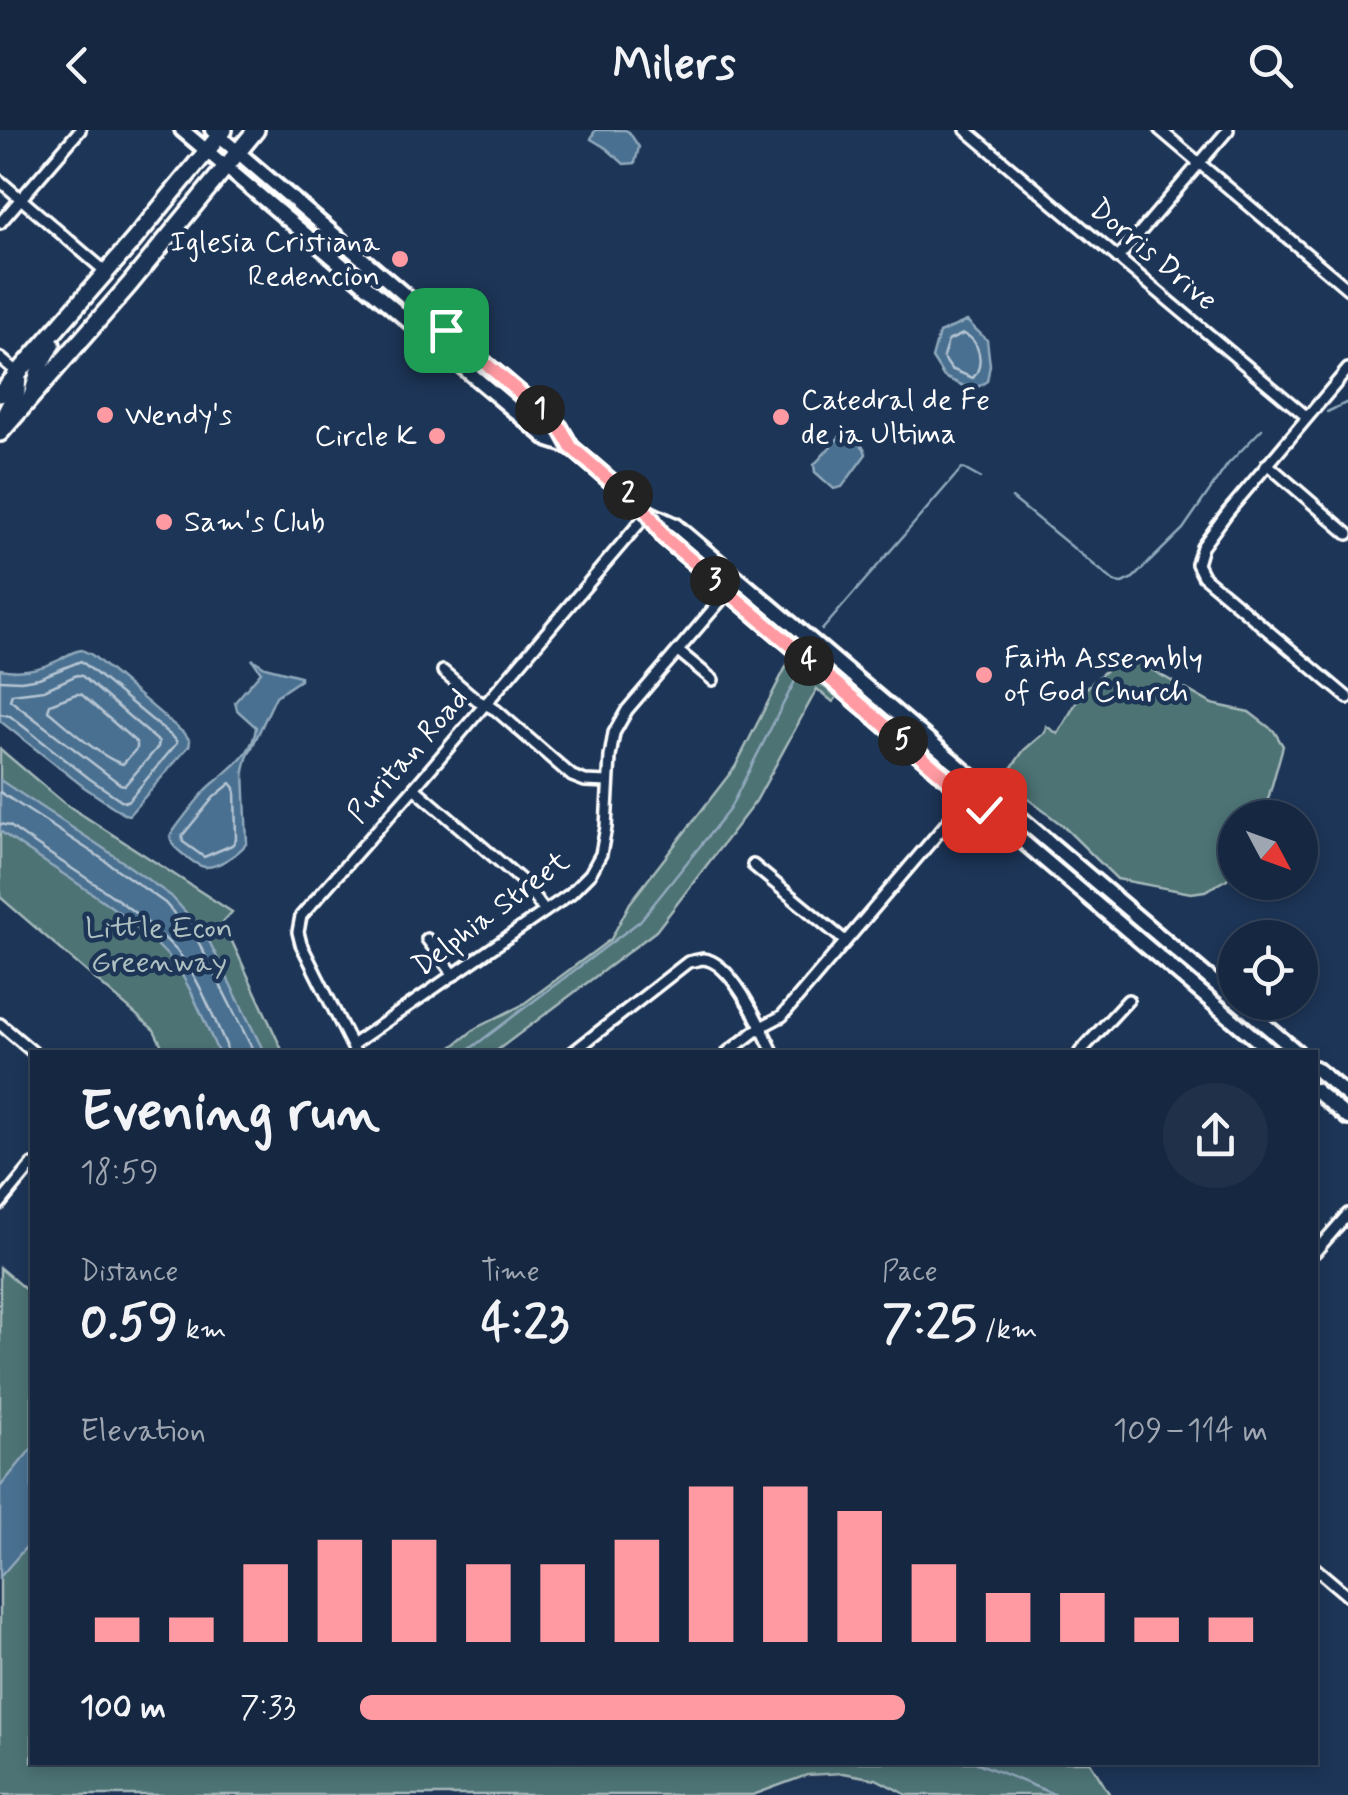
<!DOCTYPE html>
<html lang="en">
<head>
<meta charset="utf-8">
<style>
  :root { --surface:#162841; --page:#1f3048; --text:#f1f3f6; --muted:#9ea6b1; --line:#35445a; --accent:#ff9aa2 }
  body { margin:0; font-family:Mynerve,sans-serif; background:var(--page); color:var(--text); height:100vh; display:flex; flex-direction:column; font-size:38px; white-space:nowrap }
  * { box-sizing:border-box; margin:0 }
  p { font-size:32px; color:var(--muted) }
  .icon { flex:none; width:55px; height:55px; fill:none; stroke:currentColor; stroke-width:2; stroke-linecap:round; stroke-linejoin:round }
  .map { position:relative; flex:1; overflow:hidden }
  .details { position:absolute; left:30px; top:920px; width:1288px; height:715px; display:flex; flex-direction:column; background:var(--surface); border-radius:0px; box-shadow:0 5px 15px #0003,0 0 0 2px var(--line) }
  .details>* { flex:none }
  .needle { width:65px; rotate:131deg }
  .tools { position:absolute; left:1218px; top:670px; display:grid; gap:20px }
  .tools a { display:grid; place-items:center; width:100px; height:100px; border-radius:50%; background:var(--surface); box-shadow:0 5px 15px #0003,0 0 0 2px var(--line); font-size:50px }
  .pin { position:absolute; display:grid; place-items:center; width:85px; height:85px; color:#fff; margin:-42px; border-radius:20px; box-shadow:0 5px 15px #0006 }
  .km { position:absolute; width:50px; height:50px; margin:-25px; border-radius:50%; background:#222; color:#fff; font-size:28px; line-height:50px; text-align:center }
  .round { display:grid; place-items:center; flex:none; width:105px; height:105px; border-radius:52px; background:var(--page) }
  .overview { display:flex; align-items:center; justify-content:space-between; height:170px; padding:0 50px }
  h1 { font-size:55px; font-weight:800; line-height:75px }
  .stats { display:grid; grid-template-columns:repeat(3,1fr); gap:15px; height:170px; padding:10px 50px }
  .stats div { display:grid; align-content:center }
  .stats b { font-size:50px; font-weight:800 }
  .stats small { font-size:28px; font-weight:400 }
  .stats p { font-size:28px }
  .chart { height:280px; padding:20px 50px }
  .chart p { display:flex; justify-content:space-between }
  .chart svg { width:100%; height:180px; margin-top:10px; stroke:var(--accent); stroke-width:6 }
  ul { padding:0 50px; list-style:none; font-size:32px }
  li { display:grid; grid-template-columns:160px 120px 1fr; align-items:center; height:75px }
  li i { height:25px; border-radius:12px; background:var(--accent) }
  header { display:flex; justify-content:space-between; align-items:center; height:130px; padding:0 50px; background:var(--surface); font-size:45px; font-weight:800 }
  .map>svg:first-child { display:block }
</style>
</head>
<body>
<header><svg class="icon" aria-label="back" viewBox="0 0 24 24"><path d="M15 5l-7 7 7 7"/></svg>Milers<svg class="icon" aria-label="search" viewBox="0 0 24 24"><circle cx="10" cy="10" r="6"/><path d="M15 15l6 6"/></svg></header>
<div class="map">
<svg width="1348" height="1665" viewBox="0 0 1348 1665">
  <rect width="100%" height="100%" fill="#1d3557"/>
  <filter id="ink" filterUnits="userSpaceOnUse"><feTurbulence type="fractalNoise" baseFrequency=".01" numOctaves="2"/><feDisplacementMap in="SourceGraphic" scale="20" xChannelSelector="R" yChannelSelector="G"/><feConvolveMatrix kernelMatrix="1 2 1 2 8 2 1 2 1" color-interpolation-filters="sRGB"/></filter>
  <g filter="url(#ink)">
    <!-- green -->
    <g fill="#4d7375" stroke="#a6b9ba" stroke-width="2.5">
      <path d="M1124,524L1212,574L1249,582L1274,601L1283,616L1263,687L1235,688V738L1227,749L1205,761L1191,763L1117,749L1062,695L1003,650L1024,620L1045,602L1046,596L1058,604L1083,561Z"/>
      <path d="M790,529L837,567L833,572L817,559L756,671L656,801L495,922H446L476,898L522,875L611,809L630,773L735,637Z"/>
      <path d="M0,619L64,673L232,782L223,792L283,922H165L154,900L0,767Z"/>
      <path d="M0,1138L32,1165V1632H1090L1110,1665H907L876,1649L843,1643L807,1645L753,1665H0Z"/>
    </g>
    <!-- water -->
    <g fill="#486f90" stroke="#91a9bc" stroke-width="2.5">
      <path d="M595,0H625L629,2L639,17L635,33L624,34L606,18L591,9Z"/>
      <path d="M967,191L987,210L990,235L987,251L973,260L944,247L932,228L939,203Z"/>
      <path d="M847,303L864,318L866,324L842,357L834,359L815,342L814,335L842,304Z"/>
      <path d="M82,520L92,525L186,605L190,611L189,616L129,685L124,684L84,657L0,591V539C20,543 41,539 59,530C68,525 72,521 82,520Z"/>
      <path d="M252,529L265,537L300,546V550L276,566L247,628L244,641L247,713C239,723 218,738 205,737C197,736 190,729 184,725C175,718 172,716 170,706C181,690 193,675 206,660C226,640 253,628 256,597L237,580L235,572L261,542Z"/>
      <path d="M0,650L106,720L171,766L206,805L264,922H218C205,894 189,849 168,826C121,775 55,742 0,701Z"/>
      <path d="M32,1318V1410L0,1447V1357Z"/>
    </g>
    <g fill="none" stroke-linecap="round" stroke-linejoin="round">
      <!-- shore -->
      <g stroke="#b6c5d3" stroke-width="2.5">
        <path d="M963,204C980,209 985,235 973,248L951,239L943,227L948,211Z"/>
        <path d="M77,545L82,546L159,612L158,617L125,655L120,654L10,570L12,564L44,560Z"/>
        <path d="M0,550L21,551L39,548L81,531L175,609L177,613L129,670L124,672L90,649L10,586L0,584"/>
        <path d="M76,564H81L137,613V618L123,634C104,630 65,595 48,581L50,574Z"/>
        <path d="M231,653L235,658L236,710L232,715L204,727L183,712L182,706L214,667Z"/>
        <path d="M0,662L101,728L165,773L198,811L254,922"/>
        <path d="M0,694L10,696C63,736 131,771 176,820C197,843 213,887 226,915L227,922"/>
      </g>
      <!-- stream -->
      <g stroke="#91a9bc" stroke-width="2.5">
        <path d="M1327,282L1348,272"/>
        <path d="M1012,368L1115,452L1122,453L1133,448L1183,399L1228,334L1262,299"/>
        <path d="M822,500L962,338L980,348"/>
        <path d="M466,922L640,791L729,680L798,545"/>
        <path d="M975,1632L1056,1665"/>
      </g>
      <defs>
        <g id="street">
          <path d="M966,0L1307,287"/>
          <path d="M1160,0L1348,159"/>
          <path d="M0,51L106,142"/>
          <path d="M0,93L80,0"/>
          <path d="M1118,128L1228,0"/>
          <path d="M0,228L18,243"/>
          <path d="M1348,239L1227,383L1202,417L1197,434L1203,446L1348,568"/>
          <path d="M1267,334L1348,404"/>
          <path d="M678,521L713,550"/>
          <path d="M443,541L477,570L496,580L572,646L585,651L608,652"/>
          <path d="M414,658L521,750L545,781"/>
          <path d="M753,735L845,811"/>
          <path d="M427,809L454,845"/>
          <path d="M0,894L33,922"/>
          <path d="M352,915L570,764L590,744L601,724L606,697L610,627L614,603L627,580L728,462"/>
          <path d="M355,922L301,814L298,802L301,786L414,658L648,383"/>
          <path d="M573,922L688,832C689,832 702,829 703,829C732,831 762,899 773,922"/>
          <path d="M728,922L761,897L782,886L980,654"/>
          <path d="M1080,922L1128,870"/>
          <path d="M0,1074L32,1035"/>
          <path d="M1315,1122L1348,1084"/>
          <path d="M1315,1438L1348,1466"/>
        </g>
        <g id="secondary">
          <path d="M182,0L549,310L571,317"/>
          <path d="M212,0L559,297L571,317L648,383L664,407L1271,922"/>
          <path d="M649,383L675,395L1235,870"/>
          <path d="M1238,872L1297,922"/>
          <path d="M1315,938L1348,966"/>
          <path d="M1315,960L1348,988"/>
        </g>
        <g id="highway">
          <path d="M33,262L41,234L52,215"/>
          <path d="M0,264L133,111L224,0"/>
          <path d="M2,290L17,261L18,243"/>
          <path d="M0,303L129,155L256,0"/>
        </g>
      </defs>
      <!-- street casing -->
      <use href="#street" stroke="#fff" stroke-width="16"/>
      <!-- secondary casing -->
      <use href="#secondary" stroke="#fff" stroke-width="20"/>
      <!-- highway casing -->
      <use href="#highway" stroke="#fff" stroke-width="22"/>
      <!-- street -->
      <use href="#street" stroke="#1d3557" stroke-width="9"/>
      <!-- secondary -->
      <use href="#secondary" stroke="#1d3557" stroke-width="12"/>
      <!-- highway -->
      <use href="#highway" stroke="#1d3557" stroke-width="15"/>
    </g>
  </g>
  <g fill="none" stroke-linecap="round" stroke-linejoin="round" filter="url(#ink)">
    <defs>
      <path id="route" d="M446,200L560,297L571,317L648,383L664,407L984,680"/>
    </defs>
    <!-- route casing -->
    <use href="#route" stroke="#fff" stroke-width="20"/>
    <!-- route -->
    <use href="#route" stroke="#ff9aa2" stroke-width="12"/>
  </g>
  <!-- markers -->
  <g fill="#ff9aa2" stroke="#1d3557" stroke-width="4">
    <circle cx="400" cy="129" r="10"/>
    <circle cx="105" cy="285" r="10"/>
    <circle cx="781" cy="287" r="10"/>
    <circle cx="437" cy="306" r="10"/>
    <circle cx="164" cy="392" r="10"/>
    <circle cx="984" cy="545" r="10"/>
  </g>
  <g text-anchor="middle" dominant-baseline="central" stroke-width="9" stroke-linejoin="round" paint-order="stroke">
    <!-- poi labels -->
    <g font-size="30" fill="#fff" stroke="#1d3557" text-anchor="start">
      <text x="380" y="112" text-anchor="end">Iglesia Cristiana<tspan x="380" dy="34">Redencion</tspan></text>
      <text x="801" y="270">Catedral de Fe<tspan x="801" dy="34">de ia Ultima</tspan></text>
      <text x="125" y="285">Wendy's</text>
      <text x="417" y="306" text-anchor="end">Circle K</text>
      <text x="184" y="392">Sam's Club</text>
      <text x="1004" y="528">Faith Assembly<tspan x="1004" dy="34">of God Church</tspan></text>
    </g>
    <!-- street labels -->
    <g font-size="30" fill="#fff" stroke="#1d3557">
      <text transform="translate(1153 125) rotate(40)">Dorris Drive</text>
      <text transform="translate(408 626) rotate(-49)">Puritan Road</text>
      <text transform="translate(491 784) rotate(-37)">Delphia Street</text>
    </g>
    <!-- park labels -->
    <g font-size="30" fill="#afc0c1" stroke="#1d3557">
      <text x="159" y="798">Little Econ<tspan x="159" dy="34">Greenway</tspan></text>
    </g>
  </g>
</svg>
<div class="tools">
<a><svg class="needle" viewBox="-14 -14 28 28"><path d="M0-13l5 13h-10z" fill="#e53935"/><path d="M0 13l5-13h-10z" fill="#9ea6b1"/></svg></a>
<a><svg class="icon" aria-label="locate" viewBox="0 0 24 24"><circle cx="12" cy="12" r="6"/><path d="M12 2v4M12 18v4M2 12h4M18 12h4"/></svg></a>
</div>
<div class="pin" style="left:446px;top:200px;background:#1e9e55"><svg class="icon" aria-label="arrive" viewBox="0 0 24 24"><path d="M6 21V4h12l-3 4 3 4H6"/></svg></div>
<div class="pin" style="left:984px;top:680px;background:#d93025"><svg class="icon" aria-label="check" viewBox="0 0 24 24"><path d="M5 12l5 5 9-10"/></svg></div>
<b class="km" style="left:540px;top:280px">1</b>
<b class="km" style="left:628px;top:365px">2</b>
<b class="km" style="left:715px;top:451px">3</b>
<b class="km" style="left:809px;top:531px">4</b>
<b class="km" style="left:903px;top:611px">5</b>
<section class="details">
<div class="overview"><div><h1>Evening run</h1><p>18:59</p></div><a class="round"><svg class="icon" aria-label="share" viewBox="0 0 24 24"><path d="M12 15V3M7 8l5-5 5 5M5 13v7h14v-7"/></svg></a></div>
<div class="stats">
<div><p>Distance</p><b>0.59<small> km</small></b></div>
<div><p>Time</p><b>4:23</b></div>
<div><p>Pace</p><b>7:25<small> /km</small></b></div>
</div>
<div class="chart"><p><span>Elevation</span>109–114 m</p>
<svg viewBox="0 0 160 44" preserveAspectRatio="none"><path d="M5 44V38M15 44V38M25 44V25M35 44V19M45 44V19M55 44V25M65 44V25M75 44V19M85 44V6M95 44V6M105 44V12M115 44V25M125 44V32M135 44V32M145 44V38M155 44V38"/></svg>
</div>
<ul>
<li><b>100 m</b>7:33<i style="width:60%"></i></li>
</ul>
</section>
</div>
</body>
</html>
